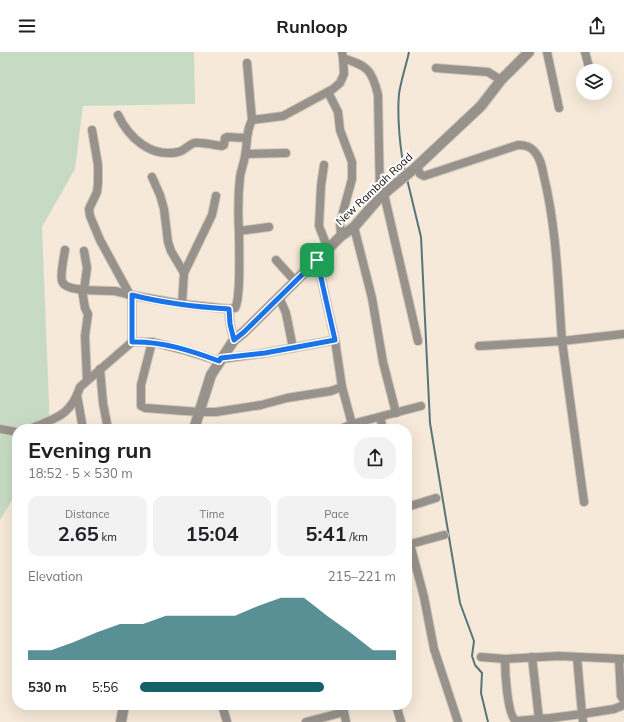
<!DOCTYPE html>
<html lang="en">
<head>
<meta charset="utf-8">
<style>
  :root { --surface:#fff; --page:#f2f2f2; --text:#202124; --muted:#757577; --accent:#136269 }
  body { margin:0; font-family:Mulish,sans-serif; background:var(--page); color:var(--text); height:100vh; display:flex; flex-direction:column; font-size:15px; white-space:nowrap }
  * { box-sizing:border-box; margin:0 }
  p { font-size:13px; color:var(--muted) }
  .icon { flex:none; width:22px; height:22px; fill:none; stroke:currentColor; stroke-width:2; stroke-linecap:round; stroke-linejoin:round }
  .map { position:relative; flex:1; overflow:hidden }
  .details { position:absolute; left:12px; top:372px; width:400px; height:286px; display:flex; flex-direction:column; background:var(--surface); border-radius:16px; box-shadow:0 4px 16px #0002 }
  .details>* { flex:none }
  .controls { position:absolute; left:576px; top:12px; display:grid; gap:8px }
  .controls a { display:grid; place-items:center; width:36px; height:36px; border-radius:50%; background:var(--surface); box-shadow:0 4px 16px #0002; font-size:20px }
  .pin { position:absolute; display:grid; place-items:center; width:34px; height:34px; color:#fff; margin:-17px; border-radius:8px; box-shadow:0 2px 6px #0006 }
  .round { display:grid; place-items:center; flex:none; width:42px; height:42px; border-radius:16px; background:var(--page) }
  .overview { display:flex; align-items:center; justify-content:space-between; height:68px; padding:0 16px }
  h1 { font-size:22px; font-weight:700; line-height:30px }
  .metrics { display:grid; grid-template-columns:repeat(3,1fr); gap:6px; height:68px; padding:4px 16px }
  .metrics div { display:grid; align-content:center; border-radius:10px; background:var(--page); text-align:center }
  .metrics b { font-size:20px; font-weight:700 }
  .metrics small { font-size:11px; font-weight:400 }
  .metrics p { font-size:11px }
  .chart { height:112px; padding:8px 16px }
  .chart p { display:flex; justify-content:space-between }
  .chart svg { width:100%; height:72px; margin-top:4px; fill:var(--accent); opacity:.7 }
  ul { padding:0 16px; list-style:none; font-size:13px }
  li { display:grid; grid-template-columns:64px 48px 1fr; align-items:center; height:30px }
  li i { height:10px; border-radius:5px; background:var(--accent) }
  header { display:flex; justify-content:space-between; align-items:center; height:52px; padding:0 16px; background:var(--surface); font-size:18px; font-weight:700 }
  .map>svg:first-child { display:block }
</style>
</head>
<body>
<header><svg class="icon" aria-label="menu" viewBox="0 0 24 24"><path d="M4 6h16M4 12h16M4 18h16"/></svg>Runloop<svg class="icon" aria-label="share" viewBox="0 0 24 24"><path d="M12 15V3M7 8l5-5 5 5M5 13v7h14v-7"/></svg></header>
<div class="map">
<svg width="624" height="670" viewBox="0 0 624 670">
  <rect width="100%" height="100%" fill="#f6e9d9"/>
  <!-- green -->
  <path fill="#c7dbc4" d="M0,0H194L195,52L83,54L75,117L42,175L50,377H17V440L0,468Z"/>
  <g fill="none" stroke-linecap="round" stroke-linejoin="round">
    <!-- stream -->
    <g stroke="#577679" stroke-width="2">
      <path d="M405,119C400,100 397,63 399,42C401,28 406,14 409,0"/>
      <path d="M407,127L421,185L430,371L460,551L474,589L472,604L475,613L482,621L481,641L488,670"/>
    </g>
    <defs>
      <g id="minor">
        <path d="M342,0L343,6C367,14 372,17 378,43L380,145"/>
        <path d="M547,0L559,56"/>
        <path d="M585,0L590,19"/>
        <path d="M247,11L252,68"/>
        <path d="M436,16L488,20L501,28"/>
        <path d="M328,40L338,60L340,78L352,110V127L340,171L341,184"/>
        <path d="M118,63C129,86 151,106 178,100C184,99 188,93 194,91C202,90 213,93 222,94L224,93L225,86L227,85L246,86"/>
        <path d="M92,78L98,113V131L97,140L89,157L90,164L100,188L130,243L182,252L229,257L230,272L234,288"/>
        <path d="M246,102L286,101"/>
        <path d="M324,113L321,134L319,174L328,197"/>
        <path d="M417,114L420,122L424,124L518,93C524,93 530,94 534,99C541,106 542,116 544,125C557,178 558,234 562,289L624,282"/>
        <path d="M152,125L160,143L164,157L168,190L171,199L184,221"/>
        <path d="M384,142L418,289"/>
        <path d="M354,175L372,246L383,310L396,361"/>
        <path d="M239,179L269,175"/>
        <path d="M65,198C64,205 60,222 62,229C65,241 105,238 115,239C120,240 125,242 130,243"/>
        <path d="M276,208L295,229"/>
        <path d="M317,208L335,288L342,335L352,372L341,377"/>
        <path d="M82,238L85,256L88,262L85,284L87,328"/>
        <path d="M84,238L87,216L84,199"/>
        <path d="M132,243V290"/>
        <path d="M279,245L286,261L293,296"/>
        <path d="M182,252L184,221L212,163L216,144"/>
        <path d="M229,257L235,256C241,247 239,194 239,180C238,162 238,143 240,125C241,118 244,111 245,104C248,90 245,82 252,68L283,64L333,37L340,31L344,22L343,6"/>
        <path d="M152,290L141,333V354L145,356L199,360H216L261,353L287,346L331,339L342,335"/>
        <path d="M479,294L562,289L584,450"/>
        <path d="M221,307L265,301L335,288"/>
        <path d="M100,317L103,351L108,377"/>
        <path d="M77,343L83,377"/>
        <path d="M380,365L383,377"/>
        <path d="M352,372L421,354"/>
        <path d="M0,377L17,380"/>
        <path d="M30,377C55,366 71,364 80,335L132,290H152L184,298L219,309"/>
        <path d="M407,455L436,446"/>
        <path d="M410,492L424,545L434,597L458,670"/>
        <path d="M407,493L444,483"/>
        <path d="M481,605L505,607L559,604L624,607"/>
        <path d="M532,605L539,667"/>
        <path d="M505,607C505,618 507,663 516,669L551,666L582,662L577,605"/>
        <path d="M619,607L621,644L624,649"/>
        <path d="M222,653L227,670"/>
        <path d="M396,653L401,670"/>
        <path d="M306,670L344,660L346,670"/>
        <path d="M583,670L582,662L614,657L624,653"/>
      </g>
      <g id="tertiary">
        <path d="M194,377L211,323L234,288L244,280L341,184L354,175L380,145L415,116L481,54L501,28L529,0"/>
        <path d="M121,670L124,653"/>
      </g>
    </defs>
    <!-- minor casing -->
    <use href="#minor" stroke="#d2c6b8" stroke-width="10"/>
    <!-- tertiary casing -->
    <use href="#tertiary" stroke="#d2c6b8" stroke-width="12"/>
    <!-- minor -->
    <use href="#minor" stroke="#97938c" stroke-width="8"/>
    <!-- tertiary -->
    <use href="#tertiary" stroke="#97938c" stroke-width="10"/>
  </g>
  <g fill="none" stroke-linecap="round" stroke-linejoin="round">
    <defs>
      <path id="route" d="M317,208L335,288L265,301L221,306L219,309C192,299 162,289 132,290V243C163,251 196,255 229,257L230,272L234,288L244,280Z"/>
    </defs>
    <!-- route casing -->
    <use href="#route" stroke="#fff" stroke-width="8"/>
    <!-- route -->
    <use href="#route" stroke="#1a73e8" stroke-width="5"/>
  </g>
  <g text-anchor="middle" dominant-baseline="central" stroke-width="4" stroke-linejoin="round" paint-order="stroke">
    <!-- street labels -->
    <g font-size="11" fill="#120e08" stroke="#fff">
      <text transform="translate(374 137) rotate(-43)">New Rambah Road</text>
    </g>
  </g>
</svg>
<div class="controls">
<a><svg class="icon" aria-label="layers" viewBox="0 0 24 24"><path d="M12 4l9 5-9 5-9-5zM3 14l9 5 9-5"/></svg></a>
</div>
<div class="pin" style="left:317px;top:208px;background:#1e9e55"><svg class="icon" aria-label="arrive" viewBox="0 0 24 24"><path d="M6 21V4h12l-3 4 3 4H6"/></svg></div>
<section class="details">
<div class="overview"><div><h1>Evening run</h1><p>18:52 · 5 × 530 m</p></div><a class="round"><svg class="icon" aria-label="share" viewBox="0 0 24 24"><path d="M12 15V3M7 8l5-5 5 5M5 13v7h14v-7"/></svg></a></div>
<div class="metrics">
<div><p>Distance</p><b>2.65<small> km</small></b></div>
<div><p>Time</p><b>15:04</b></div>
<div><p>Pace</p><b>5:41<small> /km</small></b></div>
</div>
<div class="chart"><p><span>Elevation</span>215–221 m</p>
<svg viewBox="0 0 160 44" preserveAspectRatio="none"><path d="M0 44V38L10 38L20 33L30 27L40 22L50 22L60 17L70 17L80 17L90 17L100 11L110 6L120 6L130 17L140 27L150 38L160 38V44z"/></svg>
</div>
<ul>
<li><b>530 m</b>5:56<i style="width:72%"></i></li>
</ul>
</section>
</div>
</body>
</html>
